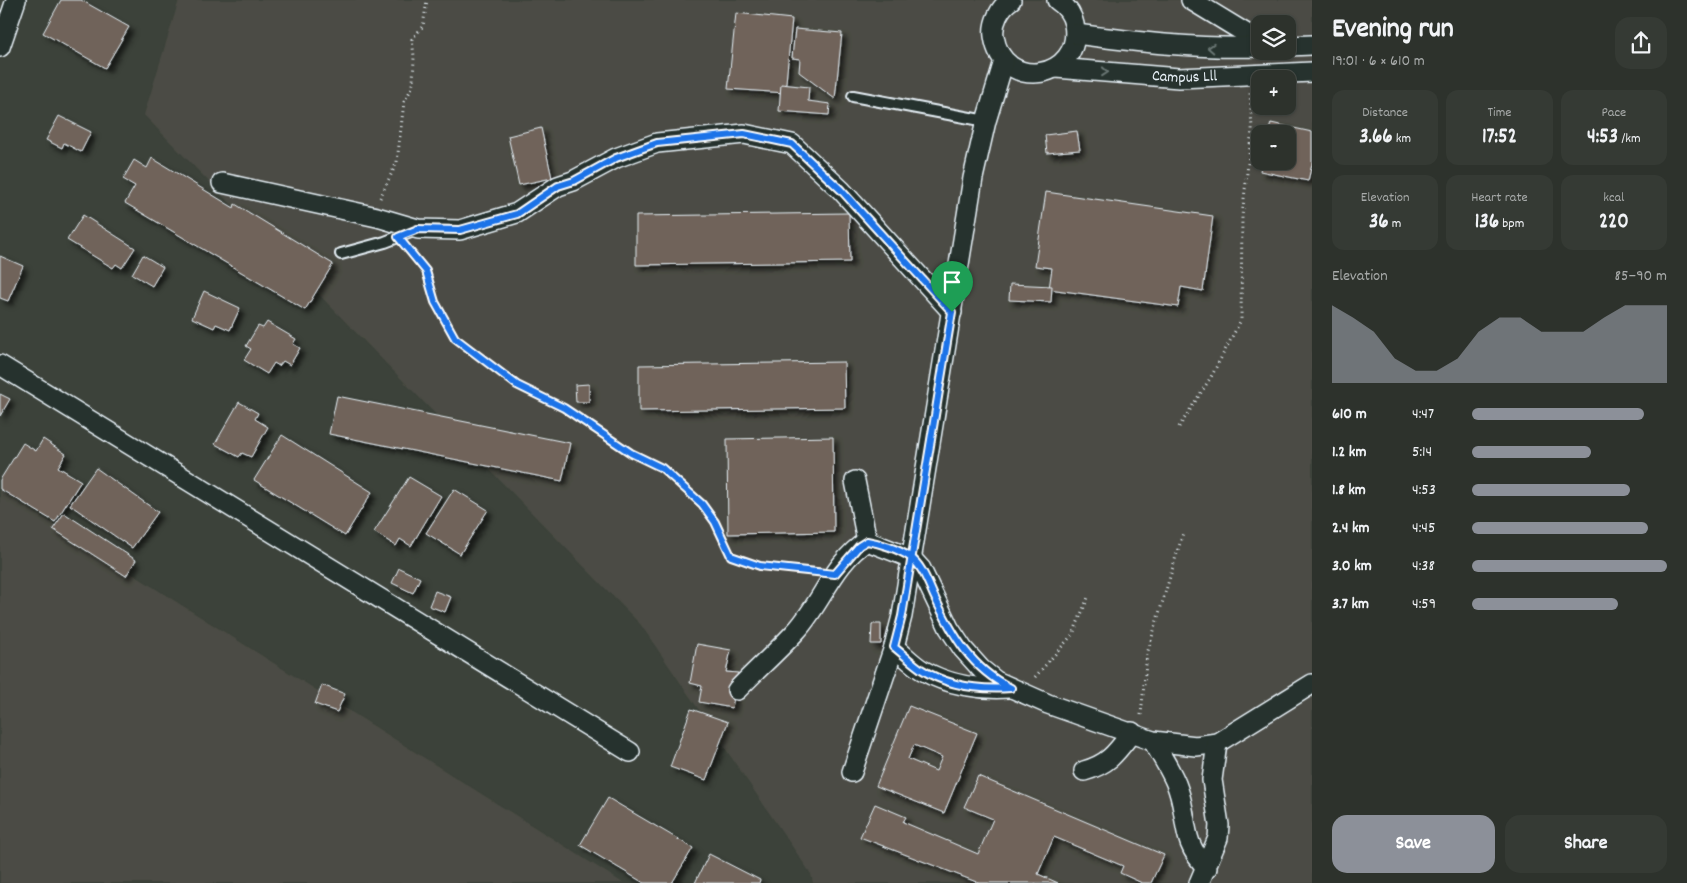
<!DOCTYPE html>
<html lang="en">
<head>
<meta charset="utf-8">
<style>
  :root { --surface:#2d322c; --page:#353a34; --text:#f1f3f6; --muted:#a7aaa9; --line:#484d48; --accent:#8c9099 }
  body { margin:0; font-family:Dekko,sans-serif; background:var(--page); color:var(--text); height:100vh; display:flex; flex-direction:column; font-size:19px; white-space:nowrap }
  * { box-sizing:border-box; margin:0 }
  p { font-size:16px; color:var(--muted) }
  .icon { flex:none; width:28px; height:28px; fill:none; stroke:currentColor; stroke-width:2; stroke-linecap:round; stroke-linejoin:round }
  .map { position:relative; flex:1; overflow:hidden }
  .details { display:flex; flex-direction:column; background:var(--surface); width:375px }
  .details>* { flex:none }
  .fabs { position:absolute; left:1251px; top:15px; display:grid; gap:10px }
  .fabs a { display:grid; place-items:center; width:45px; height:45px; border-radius:10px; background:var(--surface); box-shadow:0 1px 4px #0004,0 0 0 1px var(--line); font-size:25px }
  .pin { position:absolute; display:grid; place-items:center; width:42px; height:42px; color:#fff; margin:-51px -21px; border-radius:50% 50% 50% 0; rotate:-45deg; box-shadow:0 0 5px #0007 }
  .pin .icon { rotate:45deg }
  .round { display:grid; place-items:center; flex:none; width:52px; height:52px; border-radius:15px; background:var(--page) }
  .summary { display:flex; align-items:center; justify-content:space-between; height:85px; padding:0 20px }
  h1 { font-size:28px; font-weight:700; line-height:38px }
  .figures { display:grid; grid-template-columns:repeat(3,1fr); gap:8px; height:85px; padding:5px 20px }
  .figures div { display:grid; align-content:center; border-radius:12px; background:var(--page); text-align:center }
  .figures b { font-size:21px; font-weight:700 }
  .figures small { font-size:14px; font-weight:400 }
  .figures p { font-size:14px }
  .chart { height:140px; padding:10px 20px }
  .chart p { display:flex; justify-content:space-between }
  .chart svg { width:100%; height:90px; margin-top:5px; fill:var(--accent); opacity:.7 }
  .cta { display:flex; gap:10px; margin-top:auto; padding:10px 20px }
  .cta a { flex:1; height:58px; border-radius:15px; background:var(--accent); color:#fff; font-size:20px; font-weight:700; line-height:58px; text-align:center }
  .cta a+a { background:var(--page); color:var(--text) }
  ul { padding:0 20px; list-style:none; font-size:16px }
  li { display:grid; grid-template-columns:80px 60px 1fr; align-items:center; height:38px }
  li i { height:12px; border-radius:6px; background:var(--accent) }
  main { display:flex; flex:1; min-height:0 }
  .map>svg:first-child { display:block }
</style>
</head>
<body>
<main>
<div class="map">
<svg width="1312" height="883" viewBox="0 0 1312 883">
  <defs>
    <filter id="shadow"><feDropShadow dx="4.5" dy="4.5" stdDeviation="2.5" flood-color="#0009"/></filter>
  </defs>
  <rect width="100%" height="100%" fill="#3c423a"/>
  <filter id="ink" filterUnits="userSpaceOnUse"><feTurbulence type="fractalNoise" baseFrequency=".02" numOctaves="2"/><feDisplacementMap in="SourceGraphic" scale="10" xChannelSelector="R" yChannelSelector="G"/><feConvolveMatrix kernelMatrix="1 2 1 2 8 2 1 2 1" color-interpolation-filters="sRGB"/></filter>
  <g filter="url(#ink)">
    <!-- built -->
    <g fill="#4b4c44" fill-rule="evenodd">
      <path d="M179,0H1312V883H813L811,874L641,625L144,115ZM1260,24H1288V51H1260ZM1260,79H1288V106H1260ZM1260,134H1288V161H1260Z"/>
      <path d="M0,490L175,601L623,883H0Z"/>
    </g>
    <!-- building -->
    <g fill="#6f645a" stroke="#e8f1f8" fill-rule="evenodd" filter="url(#shadow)">
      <path d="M61,0H81L129,27L105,68L43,33Z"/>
      <path d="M736,13L792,19L785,93L728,89Z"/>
      <path d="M795,29L842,33L835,99L799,72L800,59L792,58Z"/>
      <path d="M781,84L809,87L808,101L830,104L829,115L779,111Z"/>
      <path d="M59,116L91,132L81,152L64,143L62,148L46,140Z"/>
      <path d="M1271,123L1312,132V164L1308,181L1260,171L1262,161H1288V134H1268Z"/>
      <path d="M541,128L552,178L519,185L508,136Z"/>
      <path d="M1077,131L1080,150L1047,153L1045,135Z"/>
      <path d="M152,158L234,208L235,204L333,264L305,310L125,203L135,186L123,179L134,160L147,168Z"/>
      <path d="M1046,192L1213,216L1203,291L1181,287L1178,307L1049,289L1052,268L1035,266Z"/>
      <path d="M849,213L850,262L636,265V216Z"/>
      <path d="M83,215L135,248L122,268L116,264L113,268L67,240Z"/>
      <path d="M143,255L163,267L152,286L132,274Z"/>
      <path d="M0,256L23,266L8,301L0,298Z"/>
      <path d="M1010,284L1052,286L1051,302L1009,300Z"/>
      <path d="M204,291L240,308L230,330L216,324L214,328L192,318Z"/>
      <path d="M267,322L296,339L293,344L300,348L290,365L283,361L279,366L274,363L267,374L244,360L251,349L246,346L258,326L263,328Z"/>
      <path d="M844,362L845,408L639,411V365Z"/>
      <path d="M589,384V402H576L575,385Z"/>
      <path d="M0,394L10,399L0,416Z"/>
      <path d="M337,396L570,443L562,481L329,434Z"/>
      <path d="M239,402L258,413L255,419L268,427L251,457L242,453L239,457L215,444Z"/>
      <path d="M282,435L372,492L345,536L254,480Z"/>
      <path d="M833,437L834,532L728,534L727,439Z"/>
      <path d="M43,439L66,454L58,467L81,481L55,522L0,489V480L23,443L36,451Z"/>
      <path d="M96,468L158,512L132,548L70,505Z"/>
      <path d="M409,477L441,496L411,546L400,539L396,546L374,532Z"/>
      <path d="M454,489L488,510L460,554L426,533Z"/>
      <path d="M64,513L136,560L126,576L53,529Z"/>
      <path d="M399,568L420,578L413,593L392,583Z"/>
      <path d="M435,591L451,597L445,612L429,606Z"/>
      <path d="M872,624H881V644H871Z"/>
      <path d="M697,644L731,650L726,672L738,673L732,708L699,702L702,686L690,683Z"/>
      <path d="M322,685L345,694L337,712L315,704Z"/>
      <path d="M909,706L977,733L944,813L876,786ZM914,745L942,757L936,771L908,759Z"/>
      <path d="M691,709L728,722L706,780L670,767Z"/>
      <path d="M978,776L1164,855L1151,883H1142L1120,873L1123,866L1054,837L1038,874L1058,883H979L860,837L875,804L906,817L903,822L978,854L993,819L964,807Z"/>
      <path d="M608,798L693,848L672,883H644L580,845Z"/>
      <path d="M709,854L760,880L759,883H695Z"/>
    </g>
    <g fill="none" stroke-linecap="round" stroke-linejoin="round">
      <defs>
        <g id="service">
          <path d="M853,96L986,121"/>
          <path d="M341,254L385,242L416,230"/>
        </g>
        <g id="minor">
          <path d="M1011,0C1000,7 992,23 994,36C1002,94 1084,79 1074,24C1072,14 1066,6 1057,0"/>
          <path d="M1191,0L1260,42"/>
          <path d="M1076,34C1137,42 1198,49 1260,47"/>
          <path d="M1288,46L1312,45"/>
          <path d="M0,47L16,0"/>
          <path id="s1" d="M1056,68L1179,78L1312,72"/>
          <path d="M222,183L377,217L418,229L460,230L517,213L558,186L573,181L616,158L657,143L744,134L792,144L841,190L952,312"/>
          <path d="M0,365L630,752"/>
          <path d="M855,481L867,541"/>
          <path d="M894,647C903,654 912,664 922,670C948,685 980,690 1009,688"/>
          <path d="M737,690C756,670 778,651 797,630C822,602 834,562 867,541L911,558L921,569L949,628L963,649L981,669L996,681L1048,704L1153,741L1196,746L1217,743L1312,684"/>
          <path d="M1153,741C1161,756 1173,773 1178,789C1189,821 1180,841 1207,868"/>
          <path d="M1084,771C1109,764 1116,753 1132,732"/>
          <path d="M852,772L894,647L902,616L973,178L986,121L1004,61"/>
          <path d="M1199,883L1218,838L1219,825L1212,780L1217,743"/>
        </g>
      </defs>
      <!-- service casing -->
      <use href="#service" stroke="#e8f1f8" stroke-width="14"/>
      <!-- minor casing -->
      <use href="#minor" stroke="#e8f1f8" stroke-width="22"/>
      <!-- path -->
      <g stroke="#e8f1f8" stroke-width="3" stroke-dasharray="1 4" stroke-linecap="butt">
        <path d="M380,198L397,162L404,102L413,86L414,56L412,39L423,26L427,0"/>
        <path d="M408,249L426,271L435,301L455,338L517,385L564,408L631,453L662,468L702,504L715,522L731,555L760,566L812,571"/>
        <path d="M1179,427L1211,377L1241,320L1242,216L1252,129L1250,93"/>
        <path d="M1035,677L1073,634L1089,595"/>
        <path d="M1141,715L1147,654L1183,533"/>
      </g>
      <!-- service -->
      <use href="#service" stroke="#26332d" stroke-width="10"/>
      <!-- minor -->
      <use href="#minor" stroke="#26332d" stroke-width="19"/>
    </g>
    <!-- one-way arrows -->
    <defs><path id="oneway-chevron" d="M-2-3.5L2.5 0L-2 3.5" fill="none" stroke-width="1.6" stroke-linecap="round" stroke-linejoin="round" transform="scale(1.25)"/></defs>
    <g stroke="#6a7674">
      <use href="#oneway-chevron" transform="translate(1211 48) rotate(-177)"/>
      <use href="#oneway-chevron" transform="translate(1105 72) rotate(5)"/>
    </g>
  </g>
  <g fill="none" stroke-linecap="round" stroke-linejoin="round" filter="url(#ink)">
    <defs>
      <path id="route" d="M952,312L841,190L792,144L744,134L657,143L616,158L574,181L558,186L517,214L460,230L418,229L398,237L426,271L435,302L455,338L517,385L564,408L631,453L662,468L702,504L715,522L731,556L760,566L835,574L859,546L867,541C880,543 898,549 910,557C922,565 928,583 934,596C952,634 971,669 1011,688C981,690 947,686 921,669C912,663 903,654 894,647L902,616L952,312"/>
    </defs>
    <!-- route casing -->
    <use href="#route" stroke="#fff" stroke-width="10"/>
    <!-- route -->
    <use href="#route" stroke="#1a73e8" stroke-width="6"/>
  </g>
  <g text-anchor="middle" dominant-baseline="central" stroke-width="5" stroke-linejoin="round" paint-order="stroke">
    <!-- street labels -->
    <g font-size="16" fill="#e8f1f8" stroke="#26332d">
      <text stroke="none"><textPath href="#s1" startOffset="129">Campus Lll</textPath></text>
    </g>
  </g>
</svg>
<div class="fabs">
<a><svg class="icon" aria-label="layers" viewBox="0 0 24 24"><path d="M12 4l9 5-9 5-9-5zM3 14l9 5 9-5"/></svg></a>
<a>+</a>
<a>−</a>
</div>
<div class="pin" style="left:952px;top:312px;background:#1e9e55"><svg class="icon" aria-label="arrive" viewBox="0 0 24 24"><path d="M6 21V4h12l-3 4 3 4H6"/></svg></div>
</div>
<section class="details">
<div class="summary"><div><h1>Evening run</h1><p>19:01 · 6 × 610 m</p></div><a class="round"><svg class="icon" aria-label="share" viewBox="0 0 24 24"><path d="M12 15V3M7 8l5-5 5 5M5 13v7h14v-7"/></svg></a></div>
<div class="figures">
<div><p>Distance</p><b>3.66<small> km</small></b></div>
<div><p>Time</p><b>17:52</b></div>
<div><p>Pace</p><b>4:53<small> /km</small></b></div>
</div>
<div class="figures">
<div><p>Elevation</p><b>36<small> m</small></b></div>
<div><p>Heart rate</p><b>136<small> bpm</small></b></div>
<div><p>kcal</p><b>220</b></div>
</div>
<div class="chart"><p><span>Elevation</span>85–90 m</p>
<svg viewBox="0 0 160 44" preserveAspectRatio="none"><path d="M0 44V6L10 12L20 19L30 32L40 38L50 38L60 32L70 19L80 12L90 12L100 19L110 19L120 19L130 12L140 6L150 6L160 6V44z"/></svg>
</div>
<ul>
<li><b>610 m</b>4:47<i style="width:88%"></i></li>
<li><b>1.2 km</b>5:14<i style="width:61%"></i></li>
<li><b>1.8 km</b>4:53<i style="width:81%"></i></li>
<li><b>2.4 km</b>4:45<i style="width:90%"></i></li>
<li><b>3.0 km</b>4:38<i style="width:100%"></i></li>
<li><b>3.7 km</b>4:59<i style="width:75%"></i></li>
</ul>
<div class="cta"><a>Save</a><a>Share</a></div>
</section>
</main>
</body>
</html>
